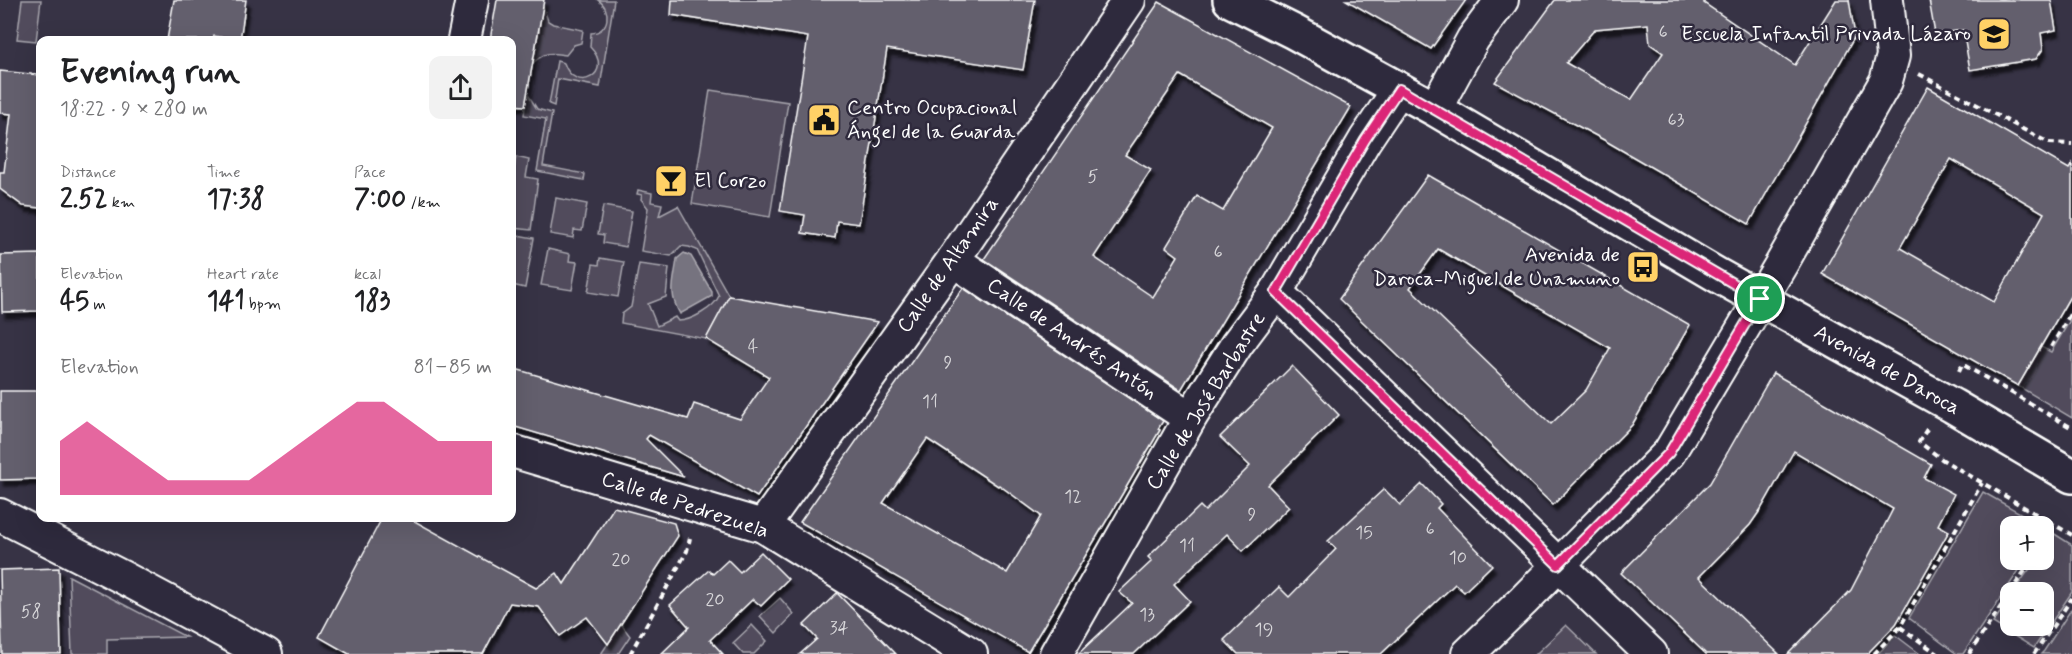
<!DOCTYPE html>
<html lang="en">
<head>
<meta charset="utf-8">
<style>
  :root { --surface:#fff; --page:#f2f2f2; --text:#202124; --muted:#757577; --accent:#db2777 }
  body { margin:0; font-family:Mynerve,sans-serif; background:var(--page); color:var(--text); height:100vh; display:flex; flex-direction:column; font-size:22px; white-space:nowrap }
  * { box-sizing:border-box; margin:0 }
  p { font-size:20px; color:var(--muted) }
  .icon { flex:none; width:33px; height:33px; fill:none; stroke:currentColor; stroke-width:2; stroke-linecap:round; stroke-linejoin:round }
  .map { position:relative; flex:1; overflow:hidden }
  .side { position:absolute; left:36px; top:36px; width:480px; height:486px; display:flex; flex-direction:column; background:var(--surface); border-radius:12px; box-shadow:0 6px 24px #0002 }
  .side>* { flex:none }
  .buttons { position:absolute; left:2000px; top:516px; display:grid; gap:12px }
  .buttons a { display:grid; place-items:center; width:54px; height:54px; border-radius:12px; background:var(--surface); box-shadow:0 6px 24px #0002; font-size:30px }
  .pin { position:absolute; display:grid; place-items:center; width:51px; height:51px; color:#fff; margin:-26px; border:3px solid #fff; border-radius:50%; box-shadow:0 2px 6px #0007 }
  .round { display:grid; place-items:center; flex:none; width:63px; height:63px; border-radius:12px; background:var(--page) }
  .overview { display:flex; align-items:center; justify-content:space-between; height:102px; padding:0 24px }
  h1 { font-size:33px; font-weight:700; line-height:45px }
  .metrics { display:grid; grid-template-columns:repeat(3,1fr); gap:9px; height:102px; padding:6px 24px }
  .metrics div { display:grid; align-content:center }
  .metrics b { font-size:26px; font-weight:700 }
  .metrics small { font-size:16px; font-weight:400 }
  .metrics p { font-size:16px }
  .chart { height:168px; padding:12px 24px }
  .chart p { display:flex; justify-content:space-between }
  .chart svg { width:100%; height:108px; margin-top:6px; fill:var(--accent); opacity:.7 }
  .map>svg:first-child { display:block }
</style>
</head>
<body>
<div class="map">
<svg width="2072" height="654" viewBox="0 0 2072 654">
  <defs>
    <filter id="shadow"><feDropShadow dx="3.5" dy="6" stdDeviation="1.5" flood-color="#0009"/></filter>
  </defs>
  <rect width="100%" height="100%" fill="#373345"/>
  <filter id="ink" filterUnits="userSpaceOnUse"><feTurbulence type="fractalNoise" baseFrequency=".0167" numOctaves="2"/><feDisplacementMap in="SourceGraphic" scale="12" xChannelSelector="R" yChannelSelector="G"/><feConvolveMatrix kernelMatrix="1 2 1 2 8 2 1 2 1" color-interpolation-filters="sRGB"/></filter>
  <g filter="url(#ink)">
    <!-- green -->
    <g fill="#514c5c" stroke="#a8a6ae" stroke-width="1.5">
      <path d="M22,0H41L36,41L17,39Z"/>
      <path d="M598,0H614L600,87L558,79L554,106L549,104L557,61L564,63C575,96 616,73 590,47L591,33C610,32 612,9 598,0Z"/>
      <path d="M543,6L548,21L553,24L583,30L581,43L574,45L566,55C550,52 545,52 533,63Z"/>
      <path d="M710,90L788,102L770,217L692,204Z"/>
      <path d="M527,93L537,109L552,113L543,166L585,174L584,180L537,171L546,119L524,115Z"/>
      <path d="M516,157L529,160L526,177L538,179L531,230L512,228V182Z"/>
      <path d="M638,190L652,193L651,202L662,204L659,216L678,206L729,296L706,339L621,323L622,314L631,307L639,264L669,268L666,297L648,304L657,326L675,317L678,321C691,321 714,308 719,296L697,250L689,247L681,246L671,256L641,251L648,208L641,199L642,195L637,194Z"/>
      <path d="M556,198L587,204L582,231L574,230L573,238L550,234Z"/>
      <path d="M603,206L632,211L626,247L603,243L604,235L598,234Z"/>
      <path d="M512,234L534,238L525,288L512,285Z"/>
      <path d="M548,249L570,254L569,261L577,262L572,290L541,285Z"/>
      <path d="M600,258L624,262L618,297L588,292L593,264L599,265Z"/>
      <path d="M2072,317V418L2018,386L2041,347L2051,352Z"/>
      <path d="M1983,492L2043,526H2010V560H2026L1963,654H1957L1909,618Z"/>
      <path d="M2053,533L2072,545V592L2034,648L1993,623L2010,598V626H2043V592H2013L2036,560H2043V549Z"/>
      <path d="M69,576L186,637L107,639V654H72Z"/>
      <path d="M780,598L794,614L776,633L760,616Z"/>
      <path d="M2072,608V654H2041L2044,651Z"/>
      <path d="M621,624L630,636L618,654H601Z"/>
      <path d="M752,625L767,641L754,654H743L733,643Z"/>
      <path d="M1566,625L1596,654H1536Z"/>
      <path d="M1895,635L1920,654H1878Z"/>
    </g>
    <!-- water -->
    <path fill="#76737f" stroke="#adabb2" stroke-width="1.5" d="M684,253L691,256L712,292V296L680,314C668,293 674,282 677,259Z"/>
    <!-- building -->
    <g fill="#635f6d" stroke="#fff" stroke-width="1.5" fill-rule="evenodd" filter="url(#shadow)">
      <path d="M174,0H246L240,40L214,36L213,40H167Z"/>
      <path d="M497,0H544L525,106L512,105V40H490Z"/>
      <path d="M672,0H1035L1023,70L887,49L859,224L837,221L835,238L802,233L805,215L780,211L808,37L671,15Z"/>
      <path d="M1346,0H1466L1431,49Z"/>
      <path d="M1555,0H1704V3L1795,65L1836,0H1849L1855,36L1749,224L1604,140L1495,82ZM1648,24L1650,44L1663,53L1631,100L1566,63L1595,29Z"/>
      <path d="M1929,0H2051L2056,30L2041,33L2043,49L2036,59L1970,70L1963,30L1935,34Z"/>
      <path d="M1159,2L1351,107L1181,390L984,259ZM1180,75L1272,128L1223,211L1197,196L1166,247L1178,256L1153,297L1094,257L1151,170L1125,155Z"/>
      <path d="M0,71L40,75V208L23,206L0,189V172H4L11,114L0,113Z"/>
      <path d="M1928,87L2069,169L2072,164V293L2018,386L1822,274ZM1951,159L2044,213L1994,302L1900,248Z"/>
      <path d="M1428,175L1690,325L1632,425L1553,505L1339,299ZM1438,249L1610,348L1586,390L1551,424L1410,288Z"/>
      <path d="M40,254V311L2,312L1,255Z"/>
      <path d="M963,288L1163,421L1158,429L1160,430L1114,508L1028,652L800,522ZM927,439L998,486L999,485L1041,516L1007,573L883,503Z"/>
      <path d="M729,296L878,322L757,497L649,435L646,439L684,477L512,426V368L688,419L694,404L740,419L769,377L706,339Z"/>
      <path d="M1292,366L1339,415L1268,485L1289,507L1243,551L1227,534L1174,584L1190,601L1134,654H1078L1132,603L1119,592L1152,561L1148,557L1200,506L1205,511L1250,466L1220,437Z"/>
      <path d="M1773,373L1931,464L1924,478L1954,494L1938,525L1949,531L1896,624L1867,654H1788L1851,590L1893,509L1794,451L1761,509L1750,525L1699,577L1779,654H1706L1621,573L1710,483Z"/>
      <path d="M0,391H40V479L0,480Z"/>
      <path d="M1422,484L1441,504L1437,508L1492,565L1464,592L1455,584L1381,654H1238L1224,640L1279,587L1289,597L1336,549L1328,541L1384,489L1400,505Z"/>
      <path d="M614,507L674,523L678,536L608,644L587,617L560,636L539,607L510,603L483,654H349L319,637L382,518H409L536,588L557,573L564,584Z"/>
      <path d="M761,552L788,579L761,606L753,599L710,640L723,654H661L689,627L670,605L709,570L713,574L728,560L740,572Z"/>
      <path d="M59,568L61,654H2L0,570Z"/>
      <path d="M837,593L896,654H800L817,639L804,625Z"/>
    </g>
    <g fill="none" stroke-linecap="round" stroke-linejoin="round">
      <defs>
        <g id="minor">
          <path d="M464,40L472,0"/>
          <path d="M1435,109L1473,39L1502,0"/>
          <path d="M953,260L1190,418"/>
          <path d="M1276,292L1651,654"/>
          <path d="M512,451L763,526L971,654"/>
          <path d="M0,515L122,577L266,654"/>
          <path d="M763,526L953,260L1129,0"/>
          <path d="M1056,654L1190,418L1237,344L1276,292L1365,140L1399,89"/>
          <path d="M1468,654L1523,601L1669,453L1782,263L1886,81L1893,56L1887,0"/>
        </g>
        <path id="major" d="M1230,0L1294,32L1435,109L1717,275L1953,406L2072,476"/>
      </defs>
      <!-- minor casing -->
      <use href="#minor" stroke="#fff" stroke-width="36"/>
      <!-- major casing -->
      <use href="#major" stroke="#fff" stroke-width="38"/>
      <!-- path -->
      <g stroke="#fff" stroke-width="4" stroke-dasharray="6 4.5" stroke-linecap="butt">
        <path d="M1919,74L2049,143L2072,144"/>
        <path d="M2051,347L2072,311"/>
        <path d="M1959,371L1962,364L2072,428"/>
        <path d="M1927,429L1919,442L1943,460L2072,535"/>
        <path d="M2043,542L2054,525"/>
        <path d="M1900,627L1938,654"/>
        <path d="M630,654L687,551L690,538"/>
        <path d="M1874,654L1900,627L1982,483"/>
        <path d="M1969,654L2032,560"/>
        <path d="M2034,654L2072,598"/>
      </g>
      <!-- minor -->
      <use href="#minor" stroke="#2f2a3d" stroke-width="32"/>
      <!-- major -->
      <use href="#major" stroke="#2f2a3d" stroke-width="33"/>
    </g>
  </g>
  <g fill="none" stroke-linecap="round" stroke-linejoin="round" filter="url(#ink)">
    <defs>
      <path id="route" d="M1399,89L1760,299L1669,453L1558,565L1276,292L1365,140Z"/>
    </defs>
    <!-- route casing -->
    <use href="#route" stroke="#fff" stroke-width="12"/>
    <!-- route -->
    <use href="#route" stroke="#db2777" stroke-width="8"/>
  </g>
  <!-- icons -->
  <defs>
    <symbol id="school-square" viewBox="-11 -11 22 22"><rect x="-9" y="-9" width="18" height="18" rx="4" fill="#ffd166" stroke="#2f2a3d"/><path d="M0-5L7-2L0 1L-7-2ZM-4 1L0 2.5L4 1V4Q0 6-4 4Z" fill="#111"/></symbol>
    <symbol id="civic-square" viewBox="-11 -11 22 22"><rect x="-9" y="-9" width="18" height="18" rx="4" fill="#ffd166" stroke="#2f2a3d"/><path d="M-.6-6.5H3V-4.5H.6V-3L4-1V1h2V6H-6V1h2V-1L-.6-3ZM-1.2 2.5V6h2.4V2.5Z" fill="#111"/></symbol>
    <symbol id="bar-square" viewBox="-11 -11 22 22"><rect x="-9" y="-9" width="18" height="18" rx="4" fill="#ffd166" stroke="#2f2a3d"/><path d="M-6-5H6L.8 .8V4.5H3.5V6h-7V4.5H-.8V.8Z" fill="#111"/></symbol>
    <symbol id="bus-square" viewBox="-11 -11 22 22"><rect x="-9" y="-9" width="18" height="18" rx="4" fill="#ffd166" stroke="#2f2a3d"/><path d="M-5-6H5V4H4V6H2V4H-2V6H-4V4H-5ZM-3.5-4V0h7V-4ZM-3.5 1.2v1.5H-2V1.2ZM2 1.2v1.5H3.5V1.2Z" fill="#111"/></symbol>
  </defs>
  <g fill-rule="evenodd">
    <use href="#school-square" x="1975" y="15" width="38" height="38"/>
    <use href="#civic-square" x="805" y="101" width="38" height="38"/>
    <use href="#bar-square" x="652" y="162" width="38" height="38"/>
    <use href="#bus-square" x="1624" y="248" width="38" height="38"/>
  </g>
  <g text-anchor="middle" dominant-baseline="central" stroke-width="5" stroke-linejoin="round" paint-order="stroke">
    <!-- number labels -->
    <g font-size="18" fill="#d8d7da">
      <text x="1663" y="32">6</text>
      <text x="1676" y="120">63</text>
      <text x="1093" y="177">5</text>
      <text x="1218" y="252">6</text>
      <text x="753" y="347">4</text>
      <text x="948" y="363">9</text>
      <text x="930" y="402">11</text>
      <text x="1073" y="497">12</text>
      <text x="1252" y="515">9</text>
      <text x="1430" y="529">6</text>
      <text x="1364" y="533">15</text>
      <text x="1187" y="546">11</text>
      <text x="1458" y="558">10</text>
      <text x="621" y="560">20</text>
      <text x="715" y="600">20</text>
      <text x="31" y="612">58</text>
      <text x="1147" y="615">13</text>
      <text x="839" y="628">34</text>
      <text x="1264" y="630">19</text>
    </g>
    <!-- poi labels -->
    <g font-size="21" fill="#fff" stroke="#2f2a3d" text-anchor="end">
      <text x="1971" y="34">Escuela Infantil Privada Lázaro</text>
      <text x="847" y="108" text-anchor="start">Centro Ocupacional<tspan x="847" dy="24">Ángel de la Guarda</tspan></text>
      <text x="694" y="181" text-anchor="start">El Corzo</text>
      <text x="1620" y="255">Avenida de<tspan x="1620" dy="24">Daroca-Miguel de Unamuno</tspan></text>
    </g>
    <!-- street labels -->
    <g font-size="21" fill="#fff" stroke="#2f2a3d">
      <text transform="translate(948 265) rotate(-55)">Calle de Altamira</text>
      <text transform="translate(1072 339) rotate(34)">Calle de Andrés Antón</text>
      <text transform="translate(1887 370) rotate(29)">Avenida de Daroca</text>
      <text transform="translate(1206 401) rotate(-58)">Calle de José Barbastre</text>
      <text transform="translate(685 505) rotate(18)">Calle de Pedrezuela</text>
    </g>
  </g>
</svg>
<div class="buttons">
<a>+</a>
<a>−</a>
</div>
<div class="pin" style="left:1760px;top:299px;background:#1e9e55"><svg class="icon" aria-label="arrive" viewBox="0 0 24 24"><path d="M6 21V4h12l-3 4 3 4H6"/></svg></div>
<section class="side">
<div class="overview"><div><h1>Evening run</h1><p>18:22 · 9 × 280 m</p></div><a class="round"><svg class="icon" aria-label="share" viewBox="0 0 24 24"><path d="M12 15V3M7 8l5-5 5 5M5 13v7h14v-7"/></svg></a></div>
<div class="metrics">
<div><p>Distance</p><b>2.52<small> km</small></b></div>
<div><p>Time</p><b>17:38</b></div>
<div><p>Pace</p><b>7:00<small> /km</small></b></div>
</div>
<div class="metrics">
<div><p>Elevation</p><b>45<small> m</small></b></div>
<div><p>Heart rate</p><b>141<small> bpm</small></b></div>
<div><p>kcal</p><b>183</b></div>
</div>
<div class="chart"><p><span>Elevation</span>81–85 m</p>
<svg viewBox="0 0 160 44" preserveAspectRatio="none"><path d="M0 44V22L10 14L20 22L30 30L40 38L50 38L60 38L70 38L80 30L90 22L100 14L110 6L120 6L130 14L140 22L150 22L160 22V44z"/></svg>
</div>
</section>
</div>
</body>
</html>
